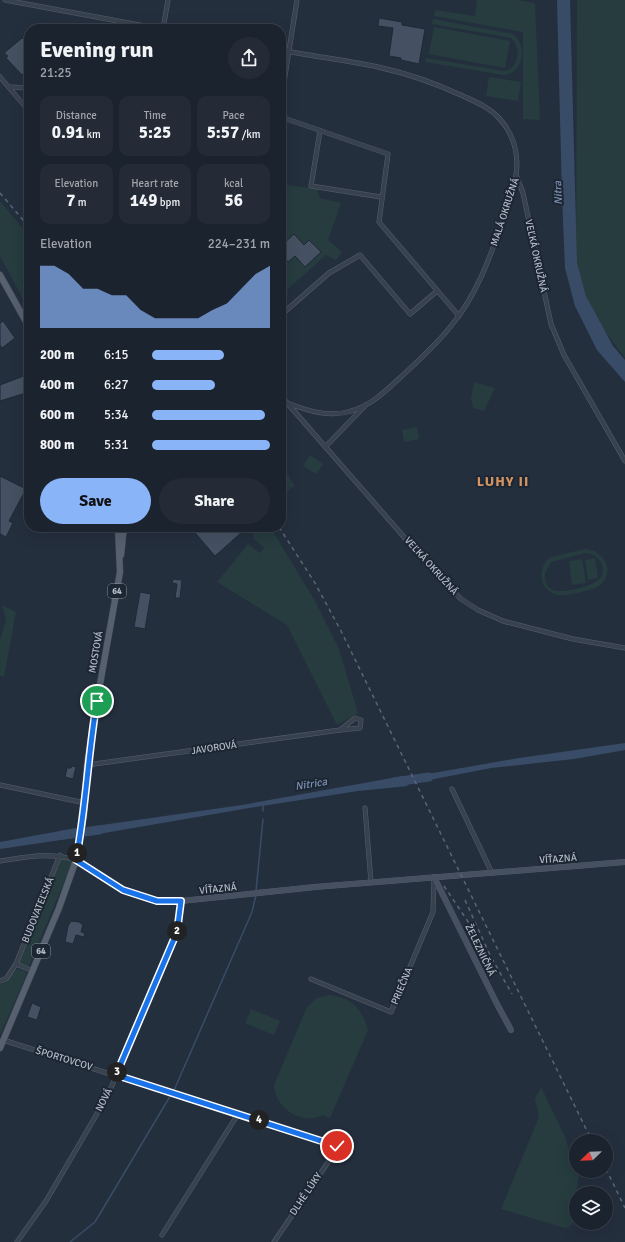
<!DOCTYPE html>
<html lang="en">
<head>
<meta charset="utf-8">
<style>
  :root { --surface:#1b232e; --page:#242b36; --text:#f1f3f6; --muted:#a0a4aa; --line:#39404a; --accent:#8ab4f8 }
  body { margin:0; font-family:Signika,sans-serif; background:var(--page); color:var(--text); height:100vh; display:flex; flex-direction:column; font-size:15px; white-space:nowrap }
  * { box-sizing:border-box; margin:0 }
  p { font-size:13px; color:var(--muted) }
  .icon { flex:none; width:22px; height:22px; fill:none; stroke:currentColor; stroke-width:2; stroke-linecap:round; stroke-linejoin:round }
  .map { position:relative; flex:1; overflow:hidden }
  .panel { position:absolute; left:24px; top:24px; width:262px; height:508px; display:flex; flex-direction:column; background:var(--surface); border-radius:16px; box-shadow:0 4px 16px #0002,0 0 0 1px var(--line) }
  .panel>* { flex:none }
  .needle { width:26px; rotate:247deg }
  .fabs { position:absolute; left:569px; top:1134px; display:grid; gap:8px }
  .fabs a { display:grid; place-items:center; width:44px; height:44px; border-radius:50%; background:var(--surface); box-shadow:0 4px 16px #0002,0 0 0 1px var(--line); font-size:20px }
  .pin { position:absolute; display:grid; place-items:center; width:34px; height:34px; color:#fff; margin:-17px; border:2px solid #fff; border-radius:50%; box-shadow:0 1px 4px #0007 }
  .km { position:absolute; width:20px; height:20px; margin:-10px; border-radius:50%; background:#222; color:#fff; font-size:11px; line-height:20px; text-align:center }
  .round { display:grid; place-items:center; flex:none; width:42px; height:42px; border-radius:21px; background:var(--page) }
  .head { display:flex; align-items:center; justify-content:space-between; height:68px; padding:0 16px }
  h1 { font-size:22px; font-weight:700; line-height:30px }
  .figures { display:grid; grid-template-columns:repeat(3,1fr); gap:6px; height:68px; padding:4px 16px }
  .figures div { display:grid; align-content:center; border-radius:10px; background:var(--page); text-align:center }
  .figures b { font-size:17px; font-weight:700 }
  .figures small { font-size:11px; font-weight:400 }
  .figures p { font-size:11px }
  .chart { height:112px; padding:8px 16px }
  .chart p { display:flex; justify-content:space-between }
  .chart svg { width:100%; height:72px; margin-top:4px; fill:var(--accent); opacity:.7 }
  .cta { display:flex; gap:8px; margin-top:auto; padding:8px 16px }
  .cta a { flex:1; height:46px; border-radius:24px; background:var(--accent); color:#111; font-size:16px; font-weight:700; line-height:46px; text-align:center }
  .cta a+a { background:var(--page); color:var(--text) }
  ul { padding:0 16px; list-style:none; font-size:13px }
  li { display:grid; grid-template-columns:64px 48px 1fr; align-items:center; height:30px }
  li i { height:10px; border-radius:5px; background:var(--accent) }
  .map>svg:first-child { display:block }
</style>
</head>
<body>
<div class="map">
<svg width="625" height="1242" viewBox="0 0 625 1242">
  <rect width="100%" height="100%" fill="#242f3e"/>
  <!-- green -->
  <g fill="#263c3f" fill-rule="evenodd">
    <path d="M477,0H517L535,3L540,120L523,119V32L434,16L435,10L475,16Z"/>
    <path d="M577,0H625V358L595,318L576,268Z"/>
    <path d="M433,19L513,34C528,46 524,72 504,75L425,62L426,58L505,71C520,67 521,47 511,38L432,24Z"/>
    <path d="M434,27L510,41L505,68L429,54Z"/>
    <path d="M489,77L521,82L518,101L486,96Z"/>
    <path d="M281,184L317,189L320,198L341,203L328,240L342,252L336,260L326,255L281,295Z"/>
    <path d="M0,201L29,236V310L0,256Z"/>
    <path d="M474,382L495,388L484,411L473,408L471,398Z"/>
    <path d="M417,427L419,439L404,442L402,430Z"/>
    <path d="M310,455L323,464L316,474L303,466Z"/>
    <path d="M281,464L295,486L281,494Z"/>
    <path d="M247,527H268L275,535L314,599L339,649L358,713L337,725L287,625L217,582L248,544L260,553L264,548L253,538L254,536Z"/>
    <path d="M585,549C605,550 616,573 599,586C594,590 587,590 581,592C574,593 565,597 557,595C539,590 536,567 551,557ZM586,553C593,554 597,556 601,563C610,580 588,586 576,589C561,592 544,595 545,573L551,562Z"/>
    <path d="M595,558L598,578L588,580L585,560Z"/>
    <path d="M582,559L586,583L572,585L569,561Z"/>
    <path d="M2,605L16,612L4,677L0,676V640L6,620Z"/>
    <path d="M61,858L73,861L29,966L18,963Z"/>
    <path d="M18,969L26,972V976L0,1035V984L8,981L12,972Z"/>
    <path d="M329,995C353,998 361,1008 368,1030L330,1118L323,1115C301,1126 275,1108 274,1085L307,1007L317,998Z"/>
    <path d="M251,1009L280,1021L274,1035L245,1023Z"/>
    <path d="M541,1087L566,1139L571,1161L579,1177L574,1204L576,1218L571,1226L565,1228L501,1209L539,1117L535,1099Z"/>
  </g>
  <!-- water -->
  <g fill="#394c67">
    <path d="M557,0H570L577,263L586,296L613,346L625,360V382L597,350L575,306L565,268L562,195Z"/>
    <path d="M625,743V750L574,759L491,768L419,782L416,776L519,758Z"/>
    <path d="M403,776L408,786L358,791L249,808L87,836L88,827L242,805Z"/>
    <path d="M76,828L74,838L0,849V842Z"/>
  </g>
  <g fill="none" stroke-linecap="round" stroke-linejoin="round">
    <!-- stream -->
    <g stroke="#394c67" stroke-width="1.5">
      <path d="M263,805V811"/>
      <path d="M256,891L263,819"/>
      <path d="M70,1242L95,1222L175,1088L252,912L256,895"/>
    </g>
    <!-- river -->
    <g stroke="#394c67" stroke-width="9">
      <path d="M394,782L429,777"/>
      <path d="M63,835L99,830"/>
    </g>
  </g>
  <!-- building -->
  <g fill="#455162" stroke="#1f2835">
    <path d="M379,18L402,22V25L425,29L419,64L401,60V58L389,56L393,28L378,26Z"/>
    <path d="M27,37L29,41V76L25,72L22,75L6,58L8,56L4,53L22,38L24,40Z"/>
    <path d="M294,234L304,245L309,240L321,252L305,267L295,256L288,262L281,254V246Z"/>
    <path d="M3,321L15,338L2,348L0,345V323Z"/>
    <path d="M29,374V392L0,401V385Z"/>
    <path d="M0,476L26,489L9,521L13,523L6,537L0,534Z"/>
    <path d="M190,527H237L242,532L215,556Z"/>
    <path d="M173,579L182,580L180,598H175L177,584L172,583Z"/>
    <path d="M140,592L151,594L145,629L134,627Z"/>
    <path d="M72,766L76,767L73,779L65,777L67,768H71Z"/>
    <path d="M71,921L79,922L83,925L81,932L85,933L84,937L76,935L73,944L65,942L68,926Z"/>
    <path d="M32,1003L41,1007L37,1020L27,1017Z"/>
  </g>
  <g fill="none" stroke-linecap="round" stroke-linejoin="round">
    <defs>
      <g id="street">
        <path d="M5,0L161,29"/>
        <path d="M163,29L168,0"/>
        <path d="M281,50C314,57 349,60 382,68C410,74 437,84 463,96C476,102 489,107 499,118C529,151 515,187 502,223C489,260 476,296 451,326C437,344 419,360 402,376C387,390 372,405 351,411C330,418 308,411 287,403"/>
        <path d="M0,77L29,111"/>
        <path d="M9,87L29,88"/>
        <path d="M281,101L297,0"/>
        <path d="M281,117L388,154L379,222L459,316"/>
        <path d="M320,131L311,186L381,197"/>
        <path d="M517,177L523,193L551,324L564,355L625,461"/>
        <path d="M281,315L329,273L360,255L410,314L437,291"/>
        <path d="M281,396L431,568L461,599L478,610L503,621L573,639L625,648"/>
        <path d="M325,447L364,407"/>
        <path d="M87,765L340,730L360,728L361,720L355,718L340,730"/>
        <path d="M0,785L85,803"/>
        <path d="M452,789L492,873"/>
        <path d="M365,808L371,882"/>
        <path d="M0,861C27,857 49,852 76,860"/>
        <path d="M16,964L33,971"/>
        <path d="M311,979L391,1012L433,912L434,878"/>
        <path d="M0,981L6,979L16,964L60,855"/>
        <path d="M3,1040L337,1146V1149L274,1242"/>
        <path d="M162,1235L238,1114"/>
        <path d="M17,1242L46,1201L108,1095L177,932L181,901"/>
      </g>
      <g id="secondary">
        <path d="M76,860L123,890L157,901H181L315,887L625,862"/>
        <path d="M434,877L497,1004L511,1030"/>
      </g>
      <g id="primary">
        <path d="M0,275L29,327"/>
        <path d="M121,555L124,527"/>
        <path d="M0,1048L59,908L76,860L84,815L87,765L94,718L120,572L118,527"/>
      </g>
    </defs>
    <!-- street casing -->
    <use href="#street" stroke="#565f6c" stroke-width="5"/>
    <!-- secondary casing -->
    <use href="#secondary" stroke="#565f6c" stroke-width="6"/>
    <!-- primary casing -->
    <use href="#primary" stroke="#414a57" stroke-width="7"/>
    <!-- street -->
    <use href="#street" stroke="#38414e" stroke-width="4"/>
    <!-- secondary -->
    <use href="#secondary" stroke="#465061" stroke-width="5.5"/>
    <!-- primary -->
    <use href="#primary" stroke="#56606e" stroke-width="6"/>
    <!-- rail -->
    <g stroke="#5a6575" stroke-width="1.5" stroke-dasharray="4 4" stroke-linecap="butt">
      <path d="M0,193L29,227"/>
      <path d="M279,527L315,583L341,631L592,1141"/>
      <path d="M444,886L475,932"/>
      <path d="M465,900L490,955L512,994"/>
      <path d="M468,927L480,957"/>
      <path d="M606,1169L625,1208"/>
    </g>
  </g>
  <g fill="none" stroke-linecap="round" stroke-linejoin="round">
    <defs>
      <path id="route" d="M97,701C88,754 86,807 76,860L123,890L157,901H181L177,932L116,1075L337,1146"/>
    </defs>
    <!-- route casing -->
    <use href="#route" stroke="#fff" stroke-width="8"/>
    <!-- route -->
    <use href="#route" stroke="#1a73e8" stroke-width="5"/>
  </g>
  <g text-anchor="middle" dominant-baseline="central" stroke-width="4" stroke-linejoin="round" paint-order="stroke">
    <!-- shield labels -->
    <g fill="#1d2633" stroke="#878f9c" stroke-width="1">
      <rect x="108" y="584" width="18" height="14" rx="3"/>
      <rect x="32" y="944" width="18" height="14" rx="3"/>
    </g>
    <g font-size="9" font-weight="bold" fill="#b4bcc9">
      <text x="117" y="591">64</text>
      <text x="41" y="951">64</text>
    </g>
    <!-- street labels -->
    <g font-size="10" fill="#b4bcc9" stroke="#1d2633">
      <text transform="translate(505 212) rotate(-72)">MALÁ OKRUŽNÁ</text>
      <text transform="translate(536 256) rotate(78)">VEĽKÁ OKRUŽNÁ</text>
      <text transform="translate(431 566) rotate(48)">VEĽKÁ OKRUŽNÁ</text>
      <text transform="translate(96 652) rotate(-80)">MOSTOVÁ</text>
      <text transform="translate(214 748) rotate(-8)">JAVOROVÁ</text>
      <text transform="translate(558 859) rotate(-4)">VÍŤAZNÁ</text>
      <text transform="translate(218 889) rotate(-6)">VÍŤAZNÁ</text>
      <text transform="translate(38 910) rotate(-68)">BUDOVATEĽSKÁ</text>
      <text transform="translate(480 950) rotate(64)">ŽELEZNIČNÁ</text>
      <text transform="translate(402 986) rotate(-67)">PRIEČNA</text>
      <text transform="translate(64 1059) rotate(17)">ŠPORTOVCOV</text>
      <text transform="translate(104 1100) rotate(-62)">NOVÁ</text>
      <text transform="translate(306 1194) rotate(-56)">DLHÉ LÚKY</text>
    </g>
    <!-- water labels -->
    <g font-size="11" font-style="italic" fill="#7c92b1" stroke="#1d2633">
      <text transform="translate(558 193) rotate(-92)">Nitra</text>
      <text transform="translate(311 784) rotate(-9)">Nitrica</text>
    </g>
    <!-- district labels -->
    <g font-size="14" font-weight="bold" letter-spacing="1" fill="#d59563" stroke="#1d2633">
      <text x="503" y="481">LUHY II</text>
    </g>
  </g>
</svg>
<div class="fabs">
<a><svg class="needle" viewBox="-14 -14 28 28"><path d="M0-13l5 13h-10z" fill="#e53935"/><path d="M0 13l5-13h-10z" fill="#a0a4aa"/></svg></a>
<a><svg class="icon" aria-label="layers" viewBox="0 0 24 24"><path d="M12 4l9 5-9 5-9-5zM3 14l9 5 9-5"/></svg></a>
</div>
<div class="pin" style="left:97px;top:701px;background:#1e9e55"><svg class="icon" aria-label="arrive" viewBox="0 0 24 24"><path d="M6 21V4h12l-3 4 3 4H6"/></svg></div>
<div class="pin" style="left:337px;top:1146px;background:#d93025"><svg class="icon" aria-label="check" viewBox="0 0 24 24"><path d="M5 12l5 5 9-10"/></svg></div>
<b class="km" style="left:77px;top:853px">1</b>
<b class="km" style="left:177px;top:931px">2</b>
<b class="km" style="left:117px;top:1072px">3</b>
<b class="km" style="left:259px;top:1120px">4</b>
<section class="panel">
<div class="head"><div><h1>Evening run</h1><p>21:25</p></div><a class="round"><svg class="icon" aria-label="share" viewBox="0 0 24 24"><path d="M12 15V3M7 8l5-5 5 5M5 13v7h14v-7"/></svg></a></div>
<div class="figures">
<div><p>Distance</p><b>0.91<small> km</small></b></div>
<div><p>Time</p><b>5:25</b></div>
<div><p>Pace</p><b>5:57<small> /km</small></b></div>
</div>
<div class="figures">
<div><p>Elevation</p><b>7<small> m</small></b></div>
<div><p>Heart rate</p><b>149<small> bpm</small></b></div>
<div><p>kcal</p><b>56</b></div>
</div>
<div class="chart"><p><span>Elevation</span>224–231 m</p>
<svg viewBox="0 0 160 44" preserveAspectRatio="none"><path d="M0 44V6L10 6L20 11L30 20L40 20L50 24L60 24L70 33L80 38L90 38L100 38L110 38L120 33L130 29L140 20L150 11L160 6V44z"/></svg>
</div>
<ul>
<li><b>200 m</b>6:15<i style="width:61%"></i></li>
<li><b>400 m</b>6:27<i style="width:53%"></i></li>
<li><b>600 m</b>5:34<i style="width:96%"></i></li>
<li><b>800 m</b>5:31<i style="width:100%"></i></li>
</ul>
<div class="cta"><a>Save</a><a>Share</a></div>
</section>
</div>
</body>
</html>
